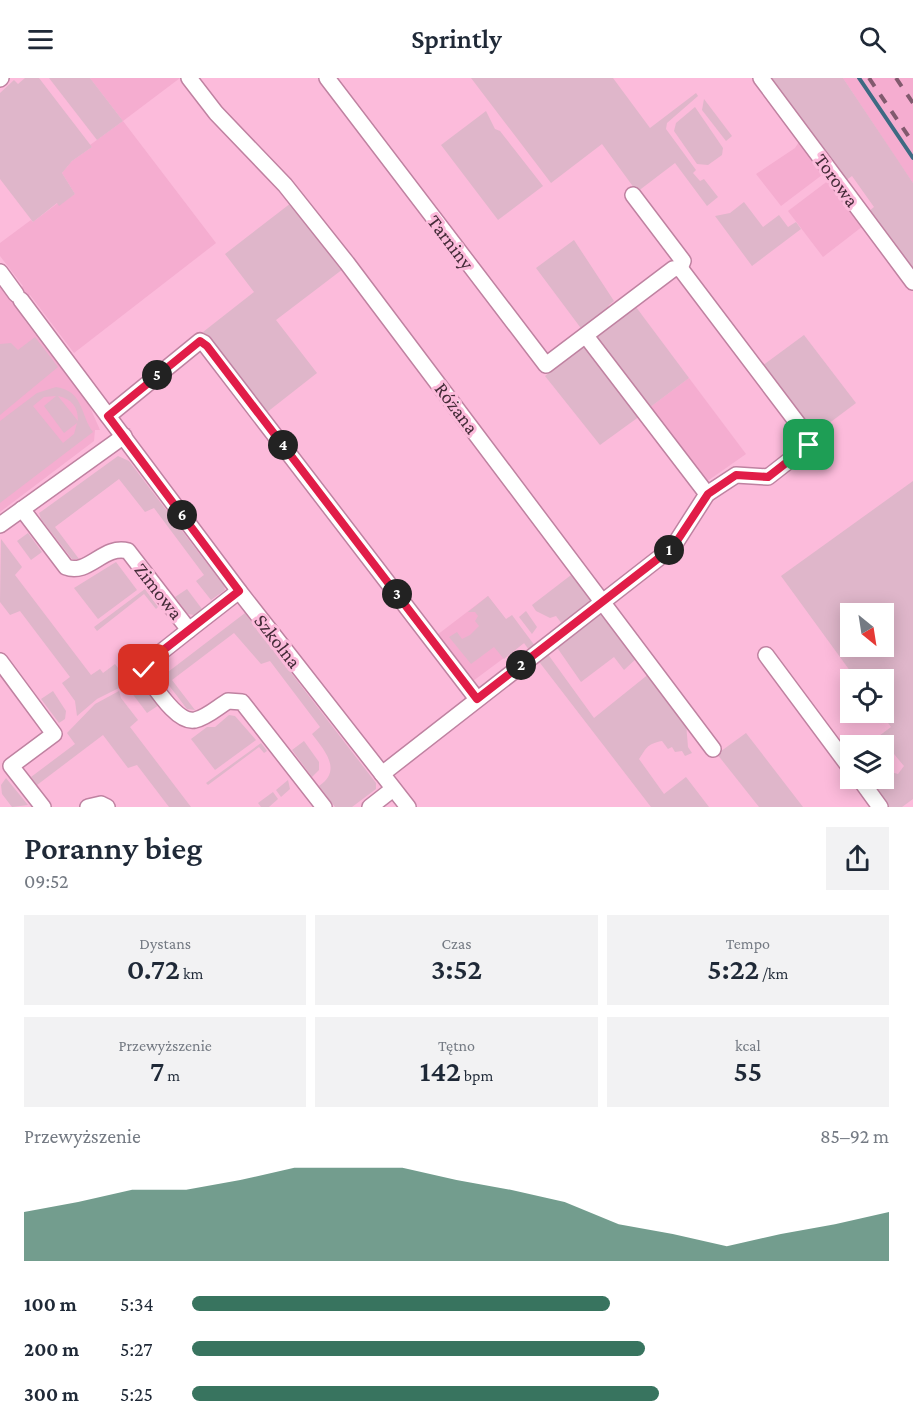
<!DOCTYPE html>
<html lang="pl">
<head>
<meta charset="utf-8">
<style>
  :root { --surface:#fff; --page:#f2f2f3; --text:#1f2937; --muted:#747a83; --accent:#38745f }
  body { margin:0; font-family:"Crimson Pro",serif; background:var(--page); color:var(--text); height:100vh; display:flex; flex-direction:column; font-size:22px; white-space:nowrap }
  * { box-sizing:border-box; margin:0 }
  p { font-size:20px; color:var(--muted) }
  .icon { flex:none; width:33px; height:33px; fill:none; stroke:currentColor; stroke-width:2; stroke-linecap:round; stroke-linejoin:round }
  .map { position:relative; height:729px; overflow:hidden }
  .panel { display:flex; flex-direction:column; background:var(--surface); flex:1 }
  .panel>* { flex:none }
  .needle { width:39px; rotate:150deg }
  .tools { position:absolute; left:840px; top:525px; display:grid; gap:12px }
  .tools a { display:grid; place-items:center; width:54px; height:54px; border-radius:0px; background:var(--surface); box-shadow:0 3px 15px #0003; font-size:30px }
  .pin { position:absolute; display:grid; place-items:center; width:51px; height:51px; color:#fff; margin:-26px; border-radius:12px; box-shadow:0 3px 9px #0006 }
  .km { position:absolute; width:30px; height:30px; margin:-15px; border-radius:50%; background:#222; color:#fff; font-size:16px; line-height:30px; text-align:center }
  .round { display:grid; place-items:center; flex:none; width:63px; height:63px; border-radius:0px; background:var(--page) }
  .summary { display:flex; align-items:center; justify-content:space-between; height:102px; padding:0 24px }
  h1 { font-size:33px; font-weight:600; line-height:45px }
  .metrics { display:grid; grid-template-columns:repeat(3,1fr); gap:9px; height:102px; padding:6px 24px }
  .metrics div { display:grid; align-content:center; border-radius:0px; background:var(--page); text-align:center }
  .metrics b { font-size:30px; font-weight:600 }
  .metrics small { font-size:16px; font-weight:400 }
  .metrics p { font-size:16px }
  .chart { height:168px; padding:12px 24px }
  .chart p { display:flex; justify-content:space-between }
  .chart svg { width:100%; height:108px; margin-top:6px; fill:var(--accent); opacity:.7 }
  ul { padding:0 24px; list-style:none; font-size:20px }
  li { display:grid; grid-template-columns:96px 72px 1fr; align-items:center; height:45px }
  li i { height:15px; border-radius:8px; background:var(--accent) }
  header { display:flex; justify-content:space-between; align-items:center; height:78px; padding:0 24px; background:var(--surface); font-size:27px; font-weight:600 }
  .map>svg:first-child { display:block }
</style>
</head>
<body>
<header><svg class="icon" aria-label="menu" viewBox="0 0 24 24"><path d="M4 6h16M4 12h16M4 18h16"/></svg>Sprintly<svg class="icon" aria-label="search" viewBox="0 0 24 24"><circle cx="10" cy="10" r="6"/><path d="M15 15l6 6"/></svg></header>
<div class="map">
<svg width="913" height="729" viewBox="0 0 913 729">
  <rect width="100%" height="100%" fill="#fcbbdb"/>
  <!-- built -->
  <g fill="#f5add0">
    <path d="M90,0H180L123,43L216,165L74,275L30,217L16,227L25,243L89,327L100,352H95L94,363L0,434V207L9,219L23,208L0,178V165L31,142L33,144L58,125L59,127L75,116L62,95L72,83L92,69L90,67L123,43Z"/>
    <path d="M843,0H913V105L898,83Z"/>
    <path d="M801,61L826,94L781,128L756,96L795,70Z"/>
    <path d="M829,102L863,148L823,179L788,133Z"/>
    <path d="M689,300L746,376L706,404L649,330Z"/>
    <path d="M488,518L524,565L473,603L437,557Z"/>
  </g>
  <!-- green -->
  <g fill="#dfb6ca" fill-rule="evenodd">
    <path d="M25,0H39L92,69L72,83L62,95L75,116L59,128L57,125L33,144L0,101V15L14,2L18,6Z"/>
    <path d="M49,0H90L123,43L97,62Z"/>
    <path d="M471,0H613L650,50L696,15L698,18L667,45L666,51L696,92L693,95L700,103L704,101L718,119L707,128L675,85L637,114L602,66L551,105Z"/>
    <path d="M767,0H843L913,105V194L868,134L874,129L852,98L845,103Z"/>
    <path d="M704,21L732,58L726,63L702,32Z"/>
    <path d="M695,29L723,70L722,77L708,87L697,86L674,53L676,45Z"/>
    <path d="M486,33L495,51L500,53L543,108L498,142L441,67Z"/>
    <path d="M744,124L763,149L779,137L788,149L796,144L801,151L752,188L715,138L730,135Z"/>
    <path d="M291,125L343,191L276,242L317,295L266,335L203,254L254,214L225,176Z"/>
    <path d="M574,162L614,223L609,227L606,235L583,253L536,190Z"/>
    <path d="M636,229L689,300L649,330L595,260Z"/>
    <path d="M804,257L856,325L816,355L812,354L762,288Z"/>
    <path d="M35,259L58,289L0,337V266L11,265L18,272Z"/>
    <path d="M586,266L640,338L600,367L545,298Z"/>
    <path d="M56,309C84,313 80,337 93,354L0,425V343L37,315ZM56,318L44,328L64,355L77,345L74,356L63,365L33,328L44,319ZM58,318C72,321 78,329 78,343Z"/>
    <path d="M118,378L129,383L224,508L225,512L211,522L196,503L204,497L154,430L145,434L119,401L55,449L79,481H72L41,441L39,435L42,433Z"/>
    <path d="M913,403V721L902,729H888L866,701L884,700V692L898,696L904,688L894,676L884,679V668L878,667L879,658L891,649L881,635L884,634V602L856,601L781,498ZM850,536H884V568H850Z"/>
    <path d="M28,455L42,474L31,482L17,463Z"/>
    <path d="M1,461L22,489L15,497L91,597L100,591L103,595L115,586L124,598L119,610L97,621L77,638L75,623L62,605L70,599L20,533L10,537L0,524Z"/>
    <path d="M116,484L137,512L98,541L74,510Z"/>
    <path d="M575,494L595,520L562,546L556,538L550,540L536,533L532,527Z"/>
    <path d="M145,511L158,529L156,531L144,516L97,553L94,549Z"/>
    <path d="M187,511L202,531L194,537L188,536L175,519Z"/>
    <path d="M488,518L506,541L512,537L535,568L529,572L524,565L504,581L494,569L471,586L449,559L457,554L462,561L470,557L479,548L475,543L478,538L475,534H468Z"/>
    <path d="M599,532L638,579L624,592L614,579L581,604L556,568Z"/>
    <path d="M526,533L537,549L532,556L519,539Z"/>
    <path d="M245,535L376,705V711L352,729H335L319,708C343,692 324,672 312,656L320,649L270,583L261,586L234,555L172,602L195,632L187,631L164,601V597Z"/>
    <path d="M138,574L140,577L135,581V589L126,595L120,587Z"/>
    <path d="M547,575L594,640L650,595L686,645L688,669L692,675L685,678L682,673L675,674L672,669L668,671L662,663C646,666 646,671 639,681L664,716L686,699L709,729H651L537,581Z"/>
    <path d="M138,600L159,627L147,635L131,614L133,605Z"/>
    <path d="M53,613L66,633L65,641L59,645L41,621Z"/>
    <path d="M119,613L121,620L138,642L130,649L191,729H169L137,687L128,690L103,657L37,707L31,699L75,666L67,655L95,626Z"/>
    <path d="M229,637L235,638L256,662L215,692L191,661L207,649H215Z"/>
    <path d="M746,655L803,729H759L717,676Z"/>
    <path d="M304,663L319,684V692L312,699L292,672Z"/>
    <path d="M261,665L267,673L264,675L259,669L208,707L206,705Z"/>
    <path d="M6,700L28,727L12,729L2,716L1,707Z"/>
    <path d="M288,702L290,711L281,719L276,712Z"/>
    <path d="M273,714L278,721L269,729H261L258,725Z"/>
  </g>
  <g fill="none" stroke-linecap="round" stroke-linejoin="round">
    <!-- stream -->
    <path stroke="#3e6a83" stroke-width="4" d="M859,0L913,80"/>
    <defs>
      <g id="minor">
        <path d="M189,0L216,35L285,107L347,185L713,671"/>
        <path d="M327,0L546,287L673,191L680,190"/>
        <path d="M761,0L913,204"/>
        <path d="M0,1L1,0"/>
        <path d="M633,117L683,183L680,190"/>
        <path d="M0,194L16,216"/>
        <path d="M21,222L239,513L408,729"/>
        <path d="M586,258L707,416"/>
        <path d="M108,338L200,263L204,265L477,621"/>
        <path d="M22,431L66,489C88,498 104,466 128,473L189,552L146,586L145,596C155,609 177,646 195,642C206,640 218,629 228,623L242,624L324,729"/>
        <path d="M0,447L124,358"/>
        <path d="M189,552L239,513"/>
        <path d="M766,577L850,690"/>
        <path d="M0,583L54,656L11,688L43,729"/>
        <path d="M382,696L673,469L707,416L736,397L768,399L809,367L805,355L680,190"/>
        <path d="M859,700L880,729"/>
        <path d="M88,729L101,726L107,729"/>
        <path d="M370,729L393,711"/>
      </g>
    </defs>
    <!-- minor casing -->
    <use href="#minor" stroke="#bf82a1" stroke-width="18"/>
    <!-- minor -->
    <use href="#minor" stroke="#fff" stroke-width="15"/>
    <!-- rail -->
    <g stroke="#815a6e" stroke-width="4" stroke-dasharray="10 10" stroke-linecap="butt">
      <path d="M869,0L913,65"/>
      <path d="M896,0L913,25"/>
    </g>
  </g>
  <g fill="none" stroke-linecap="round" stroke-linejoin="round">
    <defs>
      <path id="route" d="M144,592L148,584L239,513L108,338L200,263L207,268L477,621L673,469L708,416L736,397L768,399L809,367"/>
    </defs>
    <!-- route casing -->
    <use href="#route" stroke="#fff" stroke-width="12"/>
    <!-- route -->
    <use href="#route" stroke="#e11d48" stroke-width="8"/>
  </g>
  <g text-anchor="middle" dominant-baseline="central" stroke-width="6" stroke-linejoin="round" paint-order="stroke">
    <!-- street labels -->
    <g font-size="20" fill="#442b38" stroke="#fcbbdb">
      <text transform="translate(837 102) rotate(54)">Torowa</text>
      <text transform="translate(451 164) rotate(53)">Tarniny</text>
      <text transform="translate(457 330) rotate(53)">Różana</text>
      <text transform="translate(159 513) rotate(52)">Zimowa</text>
      <text transform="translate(278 563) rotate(52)">Szkolna</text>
    </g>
  </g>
</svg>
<div class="tools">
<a><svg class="needle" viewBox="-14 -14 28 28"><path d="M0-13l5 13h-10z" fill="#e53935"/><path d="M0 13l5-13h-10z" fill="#747a83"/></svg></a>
<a><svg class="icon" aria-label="locate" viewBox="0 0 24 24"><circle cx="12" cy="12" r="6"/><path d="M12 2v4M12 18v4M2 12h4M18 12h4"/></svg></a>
<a><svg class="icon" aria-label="layers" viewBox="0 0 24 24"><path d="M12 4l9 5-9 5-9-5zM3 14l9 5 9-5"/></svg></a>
</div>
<div class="pin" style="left:809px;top:367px;background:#1e9e55"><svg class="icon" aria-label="arrive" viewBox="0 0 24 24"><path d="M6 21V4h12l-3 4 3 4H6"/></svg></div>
<div class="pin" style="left:144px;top:592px;background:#d93025"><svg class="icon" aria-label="check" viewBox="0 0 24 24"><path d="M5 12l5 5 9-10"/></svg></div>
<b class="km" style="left:669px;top:472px">1</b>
<b class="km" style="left:521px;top:587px">2</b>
<b class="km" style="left:397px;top:516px">3</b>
<b class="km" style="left:283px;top:367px">4</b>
<b class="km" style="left:157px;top:297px">5</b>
<b class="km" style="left:182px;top:437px">6</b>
</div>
<section class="panel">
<div class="summary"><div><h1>Poranny bieg</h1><p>09:52</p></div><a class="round"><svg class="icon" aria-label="share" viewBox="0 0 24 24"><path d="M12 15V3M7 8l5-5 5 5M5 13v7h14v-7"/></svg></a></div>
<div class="metrics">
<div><p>Dystans</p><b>0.72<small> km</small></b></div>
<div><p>Czas</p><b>3:52</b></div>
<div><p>Tempo</p><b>5:22<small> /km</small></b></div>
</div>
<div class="metrics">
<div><p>Przewyższenie</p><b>7<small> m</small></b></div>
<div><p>Tętno</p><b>142<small> bpm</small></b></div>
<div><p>kcal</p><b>55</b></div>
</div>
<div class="chart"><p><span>Przewyższenie</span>85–92 m</p>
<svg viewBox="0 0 160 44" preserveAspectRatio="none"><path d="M0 44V24L10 20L20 15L30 15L40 11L50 6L60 6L70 6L80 11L90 15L100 20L110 29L120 33L130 38L140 33L150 29L160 24V44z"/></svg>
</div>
<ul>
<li><b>100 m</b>5:34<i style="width:60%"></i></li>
<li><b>200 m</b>5:27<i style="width:65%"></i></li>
<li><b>300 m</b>5:25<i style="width:67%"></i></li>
</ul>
</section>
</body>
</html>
